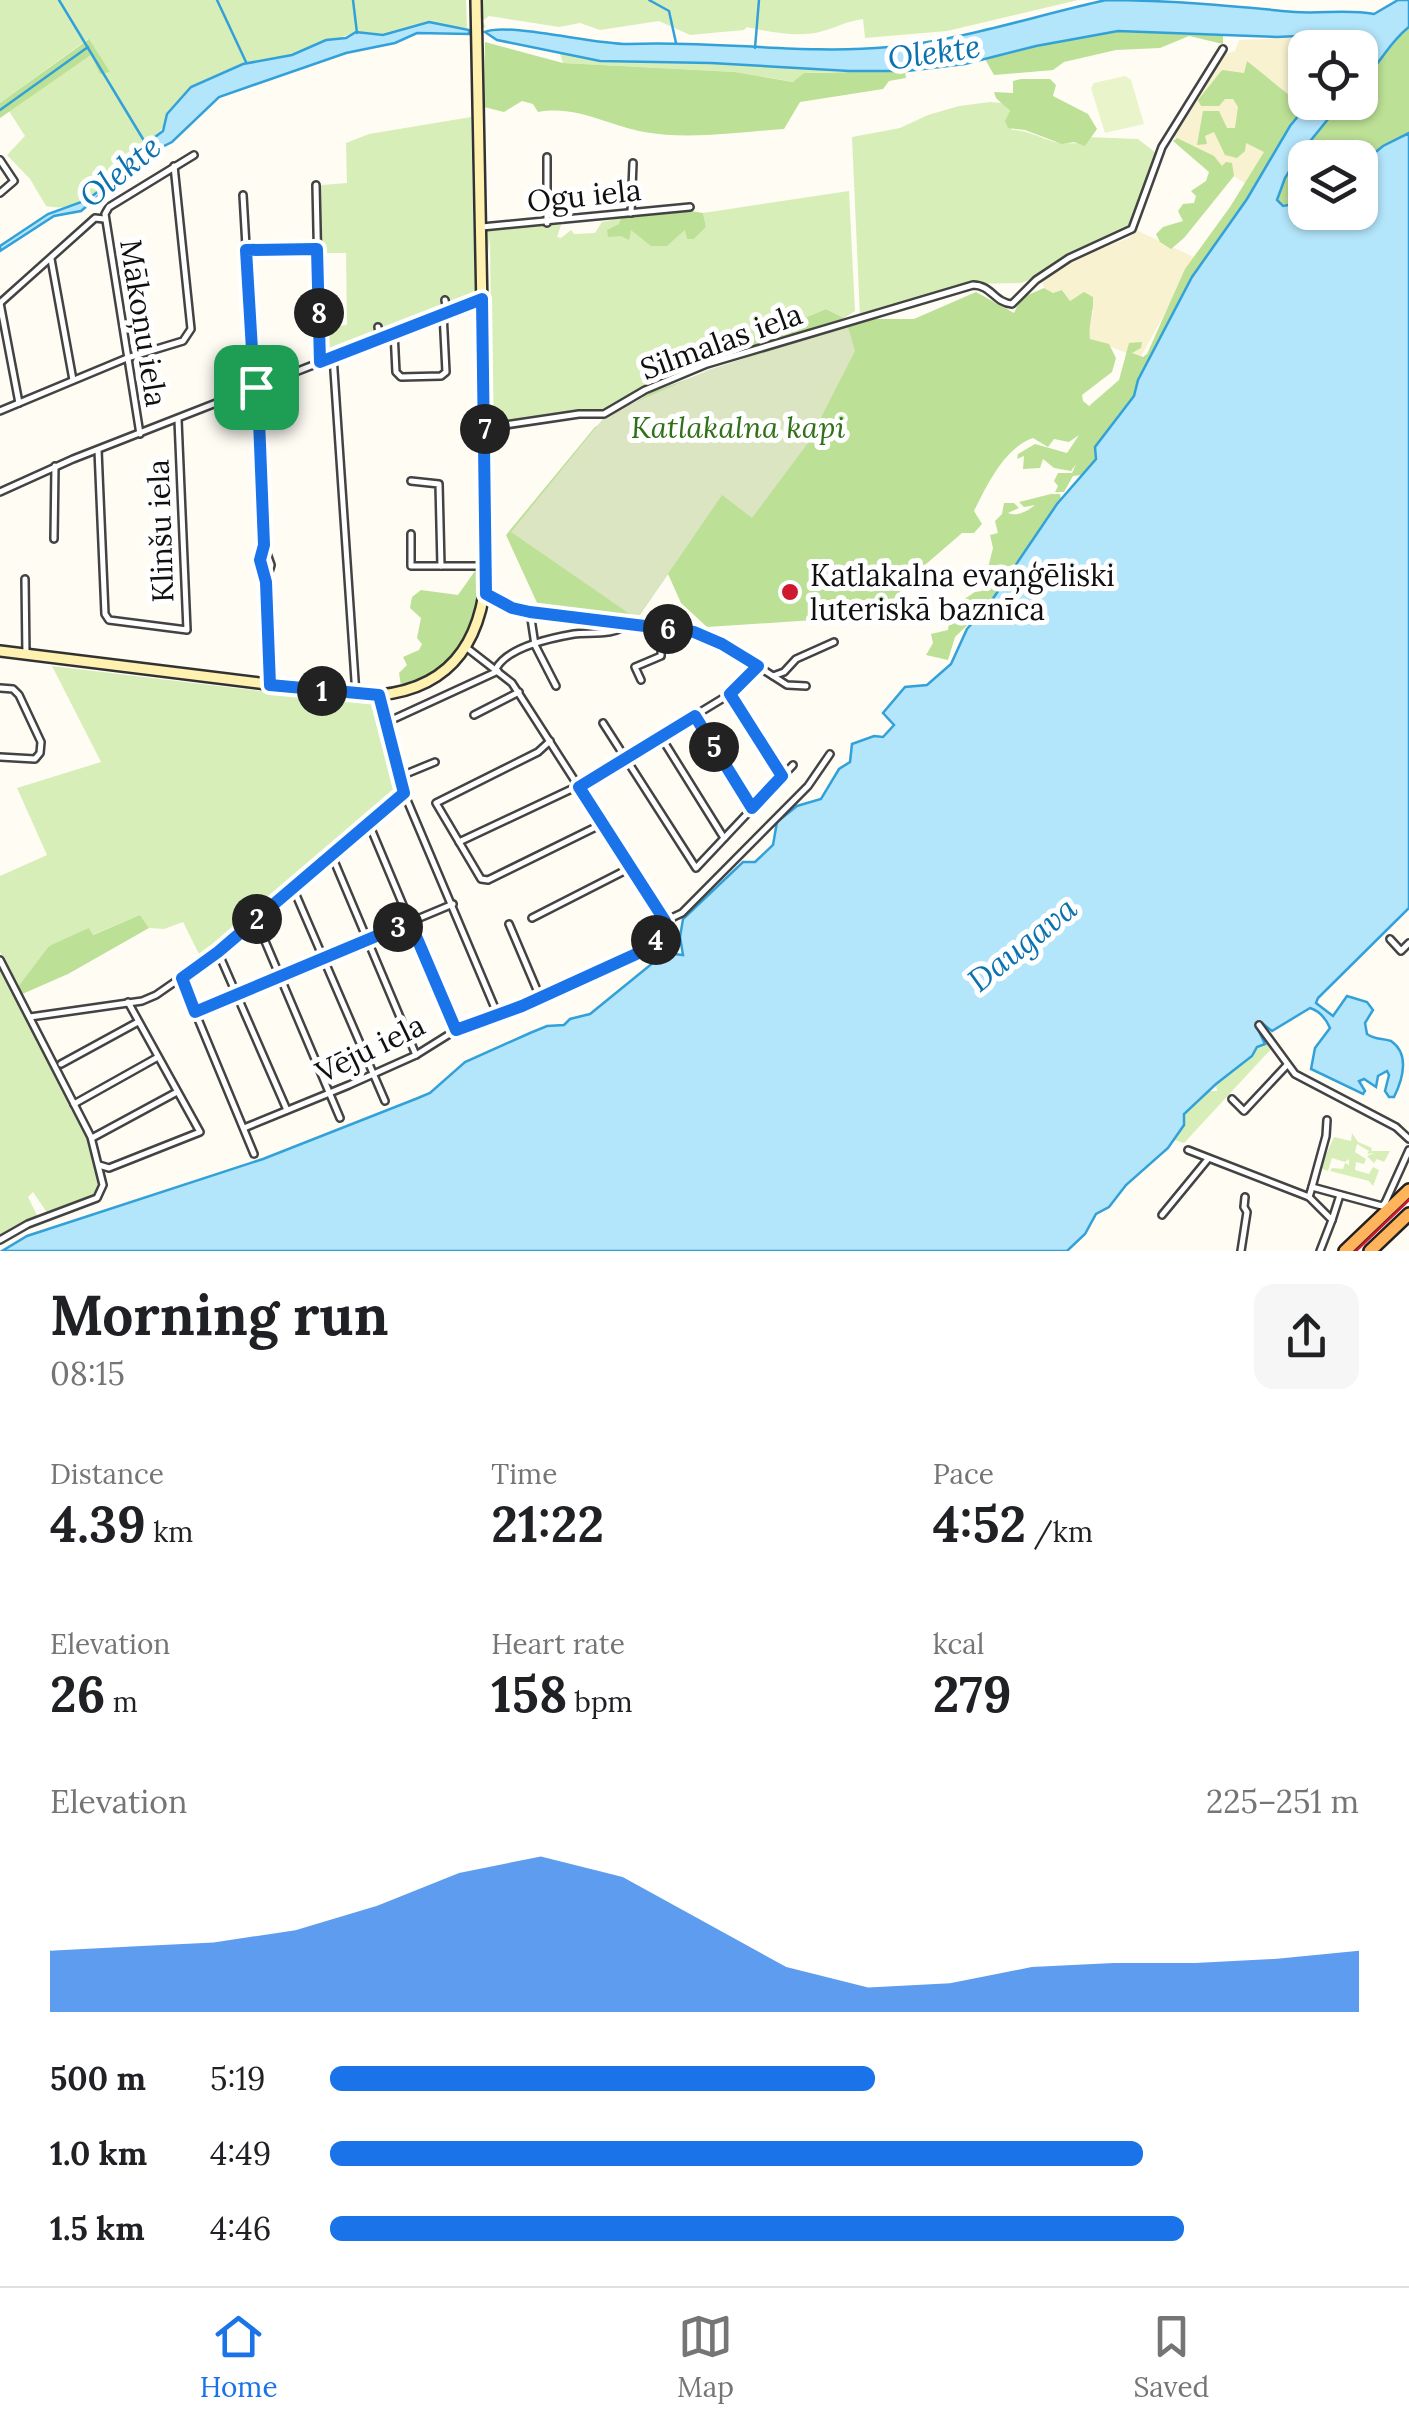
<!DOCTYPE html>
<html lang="en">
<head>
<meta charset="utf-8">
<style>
  :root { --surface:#fff; --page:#f6f6f6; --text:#202124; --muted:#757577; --line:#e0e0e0; --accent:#1a73e8 }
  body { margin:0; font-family:Lora,serif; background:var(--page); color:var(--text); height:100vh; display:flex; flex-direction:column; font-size:38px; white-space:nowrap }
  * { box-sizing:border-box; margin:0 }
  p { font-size:32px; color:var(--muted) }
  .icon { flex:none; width:55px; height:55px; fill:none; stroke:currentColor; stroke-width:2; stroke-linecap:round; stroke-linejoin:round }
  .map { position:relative; height:1251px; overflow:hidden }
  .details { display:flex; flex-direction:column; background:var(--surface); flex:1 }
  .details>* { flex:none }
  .fabs { position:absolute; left:1288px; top:30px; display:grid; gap:20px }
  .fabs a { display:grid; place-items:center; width:90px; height:90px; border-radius:20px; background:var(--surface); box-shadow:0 2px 8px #0004; font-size:50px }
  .pin { position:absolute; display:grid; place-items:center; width:85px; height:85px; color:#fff; margin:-42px; border-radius:20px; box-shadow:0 5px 15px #0006 }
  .km { position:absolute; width:50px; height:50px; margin:-25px; border-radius:50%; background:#222; color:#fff; font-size:28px; line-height:50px; text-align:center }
  .round { display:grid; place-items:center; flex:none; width:105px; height:105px; border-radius:20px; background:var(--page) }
  .summary { display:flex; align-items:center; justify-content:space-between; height:170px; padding:0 50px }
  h1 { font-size:55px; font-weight:700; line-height:75px }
  .metrics { display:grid; grid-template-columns:repeat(3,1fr); gap:15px; height:170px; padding:10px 50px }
  .metrics div { display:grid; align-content:center }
  .metrics b { font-size:50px; font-weight:700 }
  .metrics small { font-size:28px; font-weight:400 }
  .metrics p { font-size:28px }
  .chart { height:280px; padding:20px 50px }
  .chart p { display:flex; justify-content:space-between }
  .chart svg { width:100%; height:180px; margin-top:10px; fill:var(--accent); opacity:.7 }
  ul { padding:0 50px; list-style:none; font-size:32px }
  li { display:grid; grid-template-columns:160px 120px 1fr; align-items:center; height:75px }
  li i { height:25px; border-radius:12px; background:var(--accent) }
  .dock { display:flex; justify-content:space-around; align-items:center; height:140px; border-top:2px solid var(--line); background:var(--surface); font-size:28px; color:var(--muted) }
  .dock a { display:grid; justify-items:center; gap:5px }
  .dock .on { color:var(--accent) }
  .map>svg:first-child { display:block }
</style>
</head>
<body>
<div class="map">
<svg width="1409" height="1251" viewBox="0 0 1409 1251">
  <rect width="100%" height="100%" fill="#fffcf4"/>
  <!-- farmland -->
  <g fill="#f8f2d0">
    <path d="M1340,36L1346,47L1305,48V98L1271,141L1246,184L1172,136L1186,119L1222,55L1235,51L1239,40Z"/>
    <path d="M1136,230L1196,258L1140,358L1090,339L1088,325L1094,311L1070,301L1063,290L1053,293L1044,288L1042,282L1070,261L1129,238Z"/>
  </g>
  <!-- green -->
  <g fill="#d8eeb9">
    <path d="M0,0H466L467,28L427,25L383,35L356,32L292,55L243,64L167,114C162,137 154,135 139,151C114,178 87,215 46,206L30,179L7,155L25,136L9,111L91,55L88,39L0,103Z"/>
    <path d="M479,0H1078L947,31L865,38L863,19C848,21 837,27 823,31C802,38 768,32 747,27L744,30L690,35L659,21L600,30L580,23L559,27L489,16L482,21L486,27L480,29Z"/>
    <path d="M559,51L600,61L711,63L849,71L804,73L794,82L735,72L563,63Z"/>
    <path d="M990,102L1002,103L1010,112L1012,130C1030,130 1043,140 1060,143C1069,144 1076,142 1085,145L1088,137L1138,139L1156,153L1135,220L1123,233L1068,255L1042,275L1021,283L973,284L860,317L852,137L900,128L928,115L959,106Z"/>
    <path d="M471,117L475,296L453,305L443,300L440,310L387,332L380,326L375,327L372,337L324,355L320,351V327L347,325L346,253H325L319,266V256L325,248L319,244L318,191L322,185L347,183L346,143L369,134Z"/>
    <path d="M849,191L855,311L844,318L826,309L771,332C752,333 740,353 720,351L603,411L586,410L492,423L490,236L487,262L486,229L561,225L557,237L561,238L571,230L574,234L595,233L602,222L621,218L620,224L667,246L686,229L687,239H694L706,227L703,213Z"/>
    <path d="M52,666L377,705L400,791L202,960L183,922L164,929L149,928L140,915L92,935L90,929L49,946L17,988L0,952V876L47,855L17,788L101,762Z"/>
    <path d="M0,965L94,1152L101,1185L94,1198L48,1214L33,1192L28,1197L38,1217L0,1238Z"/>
    <path d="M1265,1042L1271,1049L1184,1143L1174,1140L1185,1123L1184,1114L1208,1091H1217L1216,1084Z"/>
    <path d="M1352,1133L1358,1142L1372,1148L1371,1151H1390L1384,1162L1377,1159L1374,1163L1367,1156L1374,1153L1367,1154L1369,1151L1357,1144L1355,1152L1366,1159L1364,1164L1356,1162L1355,1170L1369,1174L1373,1167L1379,1170L1373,1186L1369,1181L1330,1171L1332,1168L1343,1169L1345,1163L1349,1165V1159L1345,1162L1332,1158L1328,1171L1320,1168L1334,1137L1351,1141Z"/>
  </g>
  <!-- forest -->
  <g fill="#bce096">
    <path d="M1409,27V133L1383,146L1360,165V158H1305V202L1292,206L1278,203C1277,176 1322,121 1341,103L1360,102V83C1379,66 1389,43 1409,27Z"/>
    <path d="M1118,31L1223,34V44L1189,36L1160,48L1116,50L1064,62L1053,70L994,75L985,59L1036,46Z"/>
    <path d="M89,39L110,72L100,74L91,55L0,118V103Z"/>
    <path d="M485,42L563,63L735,72L793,82L804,73L905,71L906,78L889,81L883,89L800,102L784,129C739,132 689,140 644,132C606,125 577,105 538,112L533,104L522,101L504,112L484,107Z"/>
    <path d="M1247,61L1300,104L1305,98V102L1309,103L1290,126L1247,199L1192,277L1138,379L1134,396L1095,447L1096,459L1082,475L1073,476L1064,492H1055L1058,486L1054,481L1058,473H1072L1076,464L1071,471L1054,468L1043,459L1040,468L1023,469L1024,456L1017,459L1018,454L1035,444L1067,453L1079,435L1069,442L1054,439L1048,447L1033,438C1004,448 987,485 974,511L982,524L974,533H962L925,565L873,621L814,620L707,627L681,603L668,574L637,619L538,605L506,535L595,427L652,392L748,357L875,319H914L976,292L1014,313L1021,298L1044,288L1053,293L1062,290L1070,301L1084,292L1093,297C1094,313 1088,323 1090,339L1109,344L1116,358L1112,372L1082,395L1083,401L1089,406L1119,380L1129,343L1142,342L1141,348L1132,353L1143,357L1147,354L1185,269L1230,207L1264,152L1246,143L1245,151L1237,158L1225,155L1214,132L1205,136L1207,144L1197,145L1203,111H1219L1227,128H1235L1238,107L1233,99H1225L1219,106H1201L1198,100L1222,70L1244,73Z"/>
    <path d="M1021,79H1050L1056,85L1053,96L1088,114L1097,129L1085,146L1074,142L1062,144L1025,130L1008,128L1005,121L1010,111L996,98L994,92L1013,93V81Z"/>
    <path d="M1177,138L1214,156L1222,166L1226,162L1232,163L1234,176L1184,238L1171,249L1160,242L1156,234L1163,227L1183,221L1178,211L1183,204L1194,203L1196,196L1191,191L1206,181L1209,172L1173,141Z"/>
    <path d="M679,209L703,213L706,227L694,239H687L685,230L667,246H651L631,230L629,240L621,236L608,237L607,230L619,224L621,218Z"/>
    <path d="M826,309L844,318L700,364L720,351L730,352L732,347L764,332H771Z"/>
    <path d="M1051,494H1060L1061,499L990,603L955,637L948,660L926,655L933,643L931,634L948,630L951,608L975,592L982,591L993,548L990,535L998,533L995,521L1002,514L1004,503H1014L1019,508L1008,513C1017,517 1028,511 1035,505L1024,507L1019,502Z"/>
    <path d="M475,571L482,572C478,631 459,667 401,686L399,673L407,665L403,657L419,650L422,644L417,638L421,618L410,608L412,597L421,590L458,595Z"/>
    <path d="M140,915L149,928L68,974L20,995L17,988L49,946L89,928L93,935Z"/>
  </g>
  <!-- cemetery -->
  <path fill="#dbe5c1" d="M848,327L855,351L808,443L752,518L722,495L637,619L511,532L606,415L711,369Z"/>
  <!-- pitch -->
  <path fill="#e9f4cb" d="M1125,76L1131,80L1144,124L1105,133L1091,88L1094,83Z"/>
  <!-- water -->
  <g fill="#b3e5fb" stroke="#33a1d9" stroke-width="2.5">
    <path d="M1106,0C1169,0 1232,6 1295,12C1322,14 1347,9 1374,14L1398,0H1409V27C1389,42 1379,66 1360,83V48L1349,47L1347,39L1341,34L1277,37L1118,31L1036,46L965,64L907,71H849L711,63L600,61L497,40L485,32C507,22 596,45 629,44C715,40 803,55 889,47C964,40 1033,16 1106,0Z"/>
    <path d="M429,22L469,30V34L417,33L395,43L346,53L219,97L172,142L148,154L81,211L54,216L0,251V246L48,214L87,200L113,180L143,146L163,131L167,114L191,87L243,64L292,55L326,40L346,38L356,32L383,35Z"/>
    <path d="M1309,103H1341L1299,155L1285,178L1277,200L1283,206L1305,202V212H1360V165L1383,146L1409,133V908L1318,998L1316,1003L1333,1016L1347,996L1367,1002L1373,1010L1365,1023L1367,1034C1375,1040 1381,1038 1391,1041C1409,1053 1404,1077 1394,1097H1389L1385,1091L1389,1075L1387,1071L1378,1076L1376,1087L1364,1079L1359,1081L1365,1091L1363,1094L1311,1069L1315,1048L1330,1028C1326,1019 1320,1011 1310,1008L1272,1031L1262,1023L1257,1027L1265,1044L1257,1047L1252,1056L1216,1084L1184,1114V1125L1168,1148L1126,1185L1109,1207L1096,1214L1085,1234L1067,1251H2L27,1236L263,1159L418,1098L430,1093L465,1062L530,1033L547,1026L564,1025L570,1019L590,1014L665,953L683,955L680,937L683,919L743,862H755L773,845L777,822L797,806L821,799L839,769L850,762L852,744L874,736L883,737L894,725L883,713L905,687L927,685L951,664L967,629L990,603L1057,504L1096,459L1095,447L1134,396L1138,380L1192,277L1247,199L1290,126Z"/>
  </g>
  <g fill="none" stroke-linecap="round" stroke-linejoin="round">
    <!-- stream -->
    <g stroke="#33a1d9" stroke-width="2.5">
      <path d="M59,0L146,144"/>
      <path d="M217,0L246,62"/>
      <path d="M353,0L357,33"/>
      <path d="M649,0L669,11L676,43"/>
      <path d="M755,48L759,0"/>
      <path d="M0,110L88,47"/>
    </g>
    <defs>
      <g id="minor">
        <path d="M547,157V223"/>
        <path d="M0,160L14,181L0,193"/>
        <path d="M316,185L320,362"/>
        <path d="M243,195L254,383L258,391L264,545L271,565L266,582"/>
        <path d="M631,213L633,163"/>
        <path d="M482,227L690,207"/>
        <path d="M247,250L317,249"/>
        <path d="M51,259L73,380"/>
        <path d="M445,300L447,311"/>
        <path d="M0,303L95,218L104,219"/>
        <path d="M0,303L19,403"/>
        <path d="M378,327L380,337"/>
        <path d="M394,332L396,372L401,377L441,376L446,372L443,313"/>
        <path d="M333,356L356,695"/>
        <path d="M0,411L127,358L183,341L191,329L174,166"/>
        <path d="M485,428L579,414H604L645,390L707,364L973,285C991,285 995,303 1012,304L1036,280L1069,258L1132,229L1162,147L1223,49"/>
        <path d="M140,434L105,214L109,207L194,155"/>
        <path d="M98,450L105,614L109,620L187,630L178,420"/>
        <path d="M411,481L439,484L441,566"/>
        <path d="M0,492L73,459L482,299"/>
        <path d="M411,534V566H487"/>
        <path d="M54,539L55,466"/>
        <path d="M264,545L260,560L266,582L270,682"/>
        <path d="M25,579L26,655"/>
        <path d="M486,594L518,610L694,632L723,644L773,676L784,672L796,659L834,642"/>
        <path d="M530,612L535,645L556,686"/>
        <path d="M467,648L512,683L665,921"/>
        <path d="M496,669C507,647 551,638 574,634C590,632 615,636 627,624"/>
        <path d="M773,676L787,685L806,686"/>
        <path d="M641,680L635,667L661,656L662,628"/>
        <path d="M0,688L13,689L19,695L41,742L40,753L35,759L0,757"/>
        <path d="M730,694L782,776"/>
        <path d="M379,695L404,793L497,1013"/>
        <path d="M474,715L519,692"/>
        <path d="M695,716L752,807"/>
        <path d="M385,723L498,671"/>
        <path d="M603,723L696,868L793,765"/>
        <path d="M661,737L724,838"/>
        <path d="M550,741L538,752L436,803L481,879L488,880L602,824"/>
        <path d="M401,776L435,762"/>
        <path d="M579,786L730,694L758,666"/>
        <path d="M369,824L455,1029"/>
        <path d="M459,842L578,786"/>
        <path d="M332,856L416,1055"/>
        <path d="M293,888L385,1101"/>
        <path d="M532,918L630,868"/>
        <path d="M256,920L340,1118"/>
        <path d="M665,921L682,913L808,786L830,754"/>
        <path d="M509,924L540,997"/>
        <path d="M1390,939L1401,951L1409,943"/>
        <path d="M218,952L287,1110"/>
        <path d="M0,960L91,1137L103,1185L97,1198L28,1224L0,1240"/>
        <path d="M181,978L254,1154"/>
        <path d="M195,1012L453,904"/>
        <path d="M30,1017L142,1001L156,995L218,952L404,793"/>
        <path d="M1259,1025L1295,1074L1396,1127L1409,1139"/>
        <path d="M61,1064L138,1022"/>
        <path d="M1232,1099L1244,1111L1287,1065"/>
        <path d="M74,1104L158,1057"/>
        <path d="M244,1128L349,1085L416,1055L456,1030L522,1006L645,950L663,931L665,921"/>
        <path d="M92,1138L177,1092"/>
        <path d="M1188,1150L1309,1197L1332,1220L1320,1251"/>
        <path d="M99,1165L109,1168L200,1132L128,1002"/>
        <path d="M1312,1187L1326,1136L1327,1120"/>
        <path d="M1309,1197L1312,1187L1382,1206L1385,1203L1389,1208"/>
        <path d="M1385,1203L1409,1150"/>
        <path d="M1162,1215L1208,1159"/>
        <path d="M1332,1220L1340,1195"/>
        <path d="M1241,1251L1247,1212L1244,1207L1245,1197"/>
      </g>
      <path id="secondary" d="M0,651L364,696C448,694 483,645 487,566L476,0"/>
      <g id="trunk">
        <path d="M1345,1251L1409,1190"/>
        <path d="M1370,1251L1409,1214"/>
      </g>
    </defs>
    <!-- minor casing -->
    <use href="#minor" stroke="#434343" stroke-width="10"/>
    <!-- secondary casing -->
    <use href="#secondary" stroke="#323232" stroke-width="14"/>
    <!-- trunk casing -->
    <use href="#trunk" stroke="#212121" stroke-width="16"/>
    <!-- minor -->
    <use href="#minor" stroke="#fff" stroke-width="5"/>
    <!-- secondary -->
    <use href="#secondary" stroke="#fff1af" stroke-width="9"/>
    <!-- trunk -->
    <use href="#trunk" stroke="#ffb35b" stroke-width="11"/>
    <!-- tram -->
    <path stroke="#ce1a2e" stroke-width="2.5" d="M1356,1251L1409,1200"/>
  </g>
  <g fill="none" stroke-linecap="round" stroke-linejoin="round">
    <defs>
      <path id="route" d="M317,249L320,362L482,299L486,594L512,608L530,612L694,632L722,644L758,666L730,694L782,776L752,808L695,716L579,787L665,921L663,931L645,950L522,1006L456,1030L410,922L195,1012L182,978L218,952L404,793L379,695L270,685L266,582L260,560L264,545L258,395L254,383L246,250Z"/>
    </defs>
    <!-- route casing -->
    <use href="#route" stroke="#fff" stroke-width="20"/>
    <!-- route -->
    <use href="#route" stroke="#1a73e8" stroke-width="12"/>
  </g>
  <!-- markers -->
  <circle fill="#ce1a2e" stroke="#fff" stroke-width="4" cx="790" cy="592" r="10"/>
  <g text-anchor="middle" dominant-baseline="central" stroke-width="10" stroke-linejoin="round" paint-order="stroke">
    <!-- street labels -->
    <g font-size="30" fill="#101010" stroke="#fff">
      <text transform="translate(584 195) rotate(-6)">Ogu iela</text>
      <text transform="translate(144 323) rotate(81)">Mākoņu iela</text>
      <text transform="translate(721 341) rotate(-20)">Silmalas iela</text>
      <text transform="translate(160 531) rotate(-92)">Klinšu iela</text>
      <text transform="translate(370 1048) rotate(-26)">Vēju iela</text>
    </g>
    <!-- park labels -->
    <g font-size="30" font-style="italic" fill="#307019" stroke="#fff">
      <text x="738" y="427">Katlakalna kapi</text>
    </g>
    <!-- poi labels -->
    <g font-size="30" fill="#101010" stroke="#fff" text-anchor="start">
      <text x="810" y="575">Katlakalna evaņģēliski<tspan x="810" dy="34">luteriskā baznīca</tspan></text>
    </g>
    <!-- water labels -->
    <g font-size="32" font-style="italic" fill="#0c72af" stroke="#fff">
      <text transform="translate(934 52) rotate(-8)">Olekte</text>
      <text transform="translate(120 171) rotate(-39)">Olekte</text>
      <text transform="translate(1022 944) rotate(-39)">Daugava</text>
    </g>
  </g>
</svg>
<div class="fabs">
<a><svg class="icon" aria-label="locate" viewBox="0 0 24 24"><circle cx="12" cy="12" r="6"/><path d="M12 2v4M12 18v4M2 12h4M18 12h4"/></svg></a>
<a><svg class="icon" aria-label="layers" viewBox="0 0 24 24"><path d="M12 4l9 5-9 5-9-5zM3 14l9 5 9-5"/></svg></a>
</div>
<div class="pin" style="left:256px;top:387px;background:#1e9e55"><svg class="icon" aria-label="arrive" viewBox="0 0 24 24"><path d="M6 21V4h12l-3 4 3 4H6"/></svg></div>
<b class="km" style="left:322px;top:691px">1</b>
<b class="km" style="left:257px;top:919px">2</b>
<b class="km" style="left:398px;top:927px">3</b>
<b class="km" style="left:656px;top:940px">4</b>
<b class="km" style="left:714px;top:747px">5</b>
<b class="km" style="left:668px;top:629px">6</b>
<b class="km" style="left:485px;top:429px">7</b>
<b class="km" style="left:319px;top:313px">8</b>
</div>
<section class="details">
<div class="summary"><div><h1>Morning run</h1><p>08:15</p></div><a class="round"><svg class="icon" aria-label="share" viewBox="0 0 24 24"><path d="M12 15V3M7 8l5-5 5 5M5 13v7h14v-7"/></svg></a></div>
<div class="metrics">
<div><p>Distance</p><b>4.39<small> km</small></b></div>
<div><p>Time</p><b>21:22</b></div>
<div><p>Pace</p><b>4:52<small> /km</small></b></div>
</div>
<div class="metrics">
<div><p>Elevation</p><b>26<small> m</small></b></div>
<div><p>Heart rate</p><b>158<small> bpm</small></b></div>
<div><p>kcal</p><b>279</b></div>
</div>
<div class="chart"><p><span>Elevation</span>225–251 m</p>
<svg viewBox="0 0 160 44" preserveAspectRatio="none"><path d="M0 44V29L10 28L20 27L30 24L40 18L50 10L60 6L70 11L80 22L90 33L100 38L110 37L120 33L130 32L140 32L150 31L160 29V44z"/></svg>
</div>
<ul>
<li><b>500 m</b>5:19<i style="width:53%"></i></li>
<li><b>1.0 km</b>4:49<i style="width:79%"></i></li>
<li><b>1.5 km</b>4:46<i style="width:83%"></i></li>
</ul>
</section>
<nav class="dock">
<a class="on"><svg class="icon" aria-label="home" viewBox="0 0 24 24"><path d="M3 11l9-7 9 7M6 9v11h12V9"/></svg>Home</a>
<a><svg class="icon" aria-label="map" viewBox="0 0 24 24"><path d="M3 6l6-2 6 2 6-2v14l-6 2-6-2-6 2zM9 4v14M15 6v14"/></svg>Map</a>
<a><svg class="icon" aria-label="saved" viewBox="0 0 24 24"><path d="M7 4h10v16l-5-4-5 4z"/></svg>Saved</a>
</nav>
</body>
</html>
